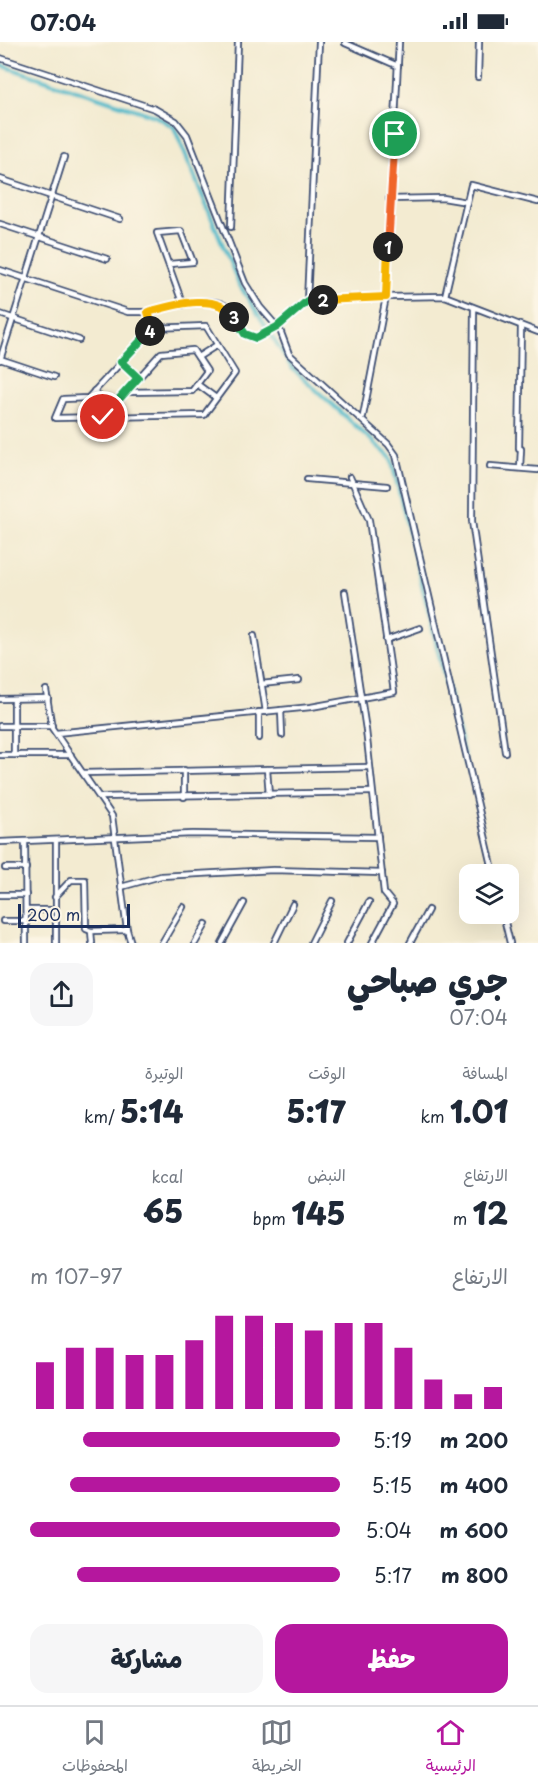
<!DOCTYPE html>
<html lang="ar">
<head>
<meta charset="utf-8">
<style>
  :root { --surface:#fff; --page:#f6f6f7; --text:#1f2937; --muted:#747a83; --line:#e0e1e3; --accent:#b5179e }
  body { margin:0; font-family:"Playpen Sans","Playpen Sans Arabic",sans-serif; background:var(--page); color:var(--text); direction:rtl; height:100vh; display:flex; flex-direction:column; font-size:22px; white-space:nowrap }
  * { box-sizing:border-box; margin:0 }
  p { font-size:20px; color:var(--muted) }
  .icon { flex:none; width:33px; height:33px; fill:none; stroke:currentColor; stroke-width:2; stroke-linecap:round; stroke-linejoin:round }
  .map { position:relative; height:901px; overflow:hidden; direction:ltr }
  .side { display:flex; flex-direction:column; background:var(--surface); flex:1 }
  .side>* { flex:none }
  .fabs { position:absolute; left:459px; top:822px; display:grid; gap:12px }
  .fabs a { display:grid; place-items:center; width:60px; height:60px; border-radius:12px; background:var(--surface); box-shadow:0 6px 24px #0002; font-size:30px }
  .scale { position:absolute; left:18px; bottom:15px; width:112px; box-sizing:border-box; padding-left:6px; border:3px solid #1b2f5e; border-top:0; font-size:16px; line-height:21px; white-space:nowrap; color:#1b2f5e; -webkit-text-stroke:4px #fcf5e5; paint-order:stroke }
  .pin { position:absolute; display:grid; place-items:center; width:51px; height:51px; color:#fff; margin:-26px; border:3px solid #fff; border-radius:50%; box-shadow:0 2px 6px #0007 }
  .km { position:absolute; width:30px; height:30px; margin:-15px; border-radius:50%; background:#222; color:#fff; font-size:16px; line-height:30px; text-align:center }
  .round { display:grid; place-items:center; flex:none; width:63px; height:63px; border-radius:18px; background:var(--page) }
  .head { display:flex; align-items:center; justify-content:space-between; height:102px; padding:0 30px }
  h1 { font-size:33px; font-weight:800; line-height:45px }
  .figures { display:grid; grid-template-columns:repeat(3,1fr); gap:9px; height:102px; padding:6px 30px }
  .figures div { display:grid; align-content:center }
  .figures b { font-size:30px; font-weight:800 }
  .figures small { font-size:16px; font-weight:400 }
  .figures p { font-size:16px }
  .chart { height:168px; padding:12px 30px }
  .chart p { display:flex; justify-content:space-between }
  .chart svg { width:100%; height:108px; margin-top:6px; stroke:var(--accent); stroke-width:6 }
  .action { display:flex; gap:12px; margin-top:auto; padding:12px 30px }
  .action a { flex:1; height:69px; border-radius:18px; background:var(--accent); color:#fff; font-size:24px; font-weight:800; line-height:69px; text-align:center }
  .action a+a { background:var(--page); color:var(--text) }
  ul { padding:0 30px; list-style:none; font-size:20px }
  li { display:grid; grid-template-columns:96px 72px 1fr; align-items:center; height:45px }
  li i { height:15px; border-radius:8px; background:var(--accent) }
  .status { display:flex; justify-content:space-between; align-items:center; height:42px; padding:0 30px; background:var(--surface); direction:ltr }
  .status svg { height:16px; fill:currentColor }
  .tab-bar { display:flex; justify-content:space-around; align-items:center; height:84px; border-top:2px solid var(--line); background:var(--surface); font-size:16px; color:var(--muted) }
  .tab-bar a { display:grid; justify-items:center; gap:3px }
  .tab-bar .active { color:var(--accent) }
  .map>svg:first-child { display:block }
</style>
</head>
<body>
<div class="status"><b>07:04</b><svg viewBox="0 0 49 12"><path d="M0 12V9h3v3zM5 12V6h3v6zM10 12V3h3v9zM15 12V0h3v12zM26 1h20v11H26zM47 4h2v5h-2z"/></svg></div>
<div class="map">
<svg width="538" height="901" viewBox="0 0 538 901">
  <rect width="100%" height="100%" fill="#fcf5e5"/>
  <filter id="ink" filterUnits="userSpaceOnUse"><feTurbulence type="fractalNoise" baseFrequency=".0167" numOctaves="2"/><feDisplacementMap in="SourceGraphic" scale="12" xChannelSelector="R" yChannelSelector="G"/><feConvolveMatrix kernelMatrix="1 2 1 2 8 2 1 2 1" color-interpolation-filters="sRGB"/></filter>
  <filter id="wash" filterUnits="userSpaceOnUse"><feTurbulence type="fractalNoise" baseFrequency=".008" numOctaves="4" result="noise"/><feDisplacementMap in="SourceGraphic" scale="24" xChannelSelector="R" yChannelSelector="G"/><feGaussianBlur stdDeviation="1.35" result="paint"/><feColorMatrix in="noise" values="0 0 0 0 0 0 0 0 0 0 0 0 0 0 0 0 0 1.4 0 .05"/><feComposite in="paint" operator="in"/></filter>
  <g filter="url(#wash)">
    <rect width="100%" height="100%" fill="#f3ebd1"/>
    <g fill="none" stroke-linecap="round" stroke-linejoin="round">
      <!-- canal -->
      <path stroke="#4eb9ca" stroke-width="4" d="M0,23L155,74L174,85L239,242L292,326L391,416L466,723"/>
    </g>
  </g>
  <g filter="url(#ink)">
    <g fill="none" stroke-linecap="round" stroke-linejoin="round">
      <defs>
        <g id="minor">
          <path d="M345,1L398,24"/>
          <path d="M0,16L155,67L176,79L187,93L245,241L260,265L280,288L289,312L388,402L396,413L494,832"/>
          <path d="M478,35L479,0"/>
          <path d="M0,137L120,177"/>
          <path d="M389,157L443,156L467,160"/>
          <path d="M0,182L107,217"/>
          <path d="M231,185L238,0"/>
          <path d="M169,222L193,220L181,189L157,191L183,263"/>
          <path d="M0,228L128,270H148L153,286"/>
          <path d="M445,254L471,143L538,160"/>
          <path d="M307,259L319,0"/>
          <path d="M474,266L472,479L505,710"/>
          <path d="M148,270C164,265 209,254 224,263C238,271 238,295 256,296L277,285L307,259L386,255L445,254L538,290"/>
          <path d="M0,272L79,298"/>
          <path d="M206,284L235,331L204,373L55,376L63,357L88,356L153,286Z"/>
          <path d="M198,315L217,303"/>
          <path d="M0,317L54,335"/>
          <path d="M0,318L64,115"/>
          <path d="M121,320L138,336"/>
          <path d="M197,342L216,356"/>
          <path d="M94,349L111,366"/>
          <path d="M363,374L386,255L399,0"/>
          <path d="M103,375L126,350L192,349L207,329L193,308L161,311L126,350"/>
          <path d="M519,406L521,284"/>
          <path d="M490,424L538,428"/>
          <path d="M520,426L521,407"/>
          <path d="M307,437L387,444"/>
          <path d="M345,550L366,688L384,851L393,862L372,901"/>
          <path d="M254,594L266,670"/>
          <path d="M386,598L420,586"/>
          <path d="M261,642L299,638"/>
          <path d="M46,648L52,686L112,774L127,888L131,901"/>
          <path d="M0,657L48,656"/>
          <path d="M14,657V713"/>
          <path d="M281,668L282,693"/>
          <path d="M259,670V696"/>
          <path d="M0,684H52"/>
          <path d="M56,691L311,665L394,650L369,478L350,435"/>
          <path d="M0,713H71"/>
          <path d="M267,727L269,753"/>
          <path d="M184,728V755"/>
          <path d="M83,731L369,725"/>
          <path d="M100,755L372,750"/>
          <path d="M0,800L193,792L378,795"/>
          <path d="M25,800L26,901"/>
          <path d="M5,826H26"/>
          <path d="M121,845L161,834L273,828L382,831"/>
          <path d="M0,853H26"/>
          <path d="M55,855L71,838H85L86,887L91,889L92,901"/>
          <path d="M26,868H55"/>
          <path d="M503,872L510,901"/>
          <path d="M3,879H26"/>
          <path d="M91,889L127,888"/>
          <path d="M56,901V799"/>
          <path d="M162,901L183,865"/>
          <path d="M195,901L206,882"/>
          <path d="M222,901L244,861"/>
          <path d="M274,901L293,862"/>
          <path d="M311,901L332,859"/>
          <path d="M347,901L369,860"/>
          <path d="M410,901L428,868"/>
        </g>
      </defs>
      <!-- minor casing -->
      <use href="#minor" stroke="#3b4b6f" stroke-width="8"/>
      <!-- minor -->
      <use href="#minor" stroke="#fff" stroke-width="4.5"/>
    </g>
  </g>
  <g fill="none" stroke-linecap="round" stroke-linejoin="round" filter="url(#ink)">
    <defs>
      <path id="split-1" d="M388,205L395,92"/>
      <path id="split-2" d="M323,258L386,255L388,205"/>
      <path id="split-3" d="M234,275L245,292L256,296L277,285L307,259L323,258"/>
      <path id="split-4" d="M150,289L153,286L148,270C173,263 217,249 234,275"/>
      <path id="split-5" d="M103,375L138,336L121,320L150,289"/>
    </defs>
    <!-- split-1 casing -->
    <use href="#split-1" stroke="#fff" stroke-width="12"/>
    <!-- split-2 casing -->
    <use href="#split-2" stroke="#fff" stroke-width="12"/>
    <!-- split-3 casing -->
    <use href="#split-3" stroke="#fff" stroke-width="12"/>
    <!-- split-4 casing -->
    <use href="#split-4" stroke="#fff" stroke-width="12"/>
    <!-- split-5 casing -->
    <use href="#split-5" stroke="#fff" stroke-width="12"/>
    <!-- split-1 -->
    <use href="#split-1" stroke="#f0652b" stroke-width="8"/>
    <!-- split-2 -->
    <use href="#split-2" stroke="#f5b400" stroke-width="8"/>
    <!-- split-3 -->
    <use href="#split-3" stroke="#22a559" stroke-width="8"/>
    <!-- split-4 -->
    <use href="#split-4" stroke="#f5b400" stroke-width="8"/>
    <!-- split-5 -->
    <use href="#split-5" stroke="#22a559" stroke-width="8"/>
  </g>
</svg>
<div class="fabs">
<a><svg class="icon" aria-label="layers" viewBox="0 0 24 24"><path d="M12 4l9 5-9 5-9-5zM3 14l9 5 9-5"/></svg></a>
</div>
<div class="scale">200 m</div>
<div class="pin" style="left:395px;top:92px;background:#1e9e55"><svg class="icon" aria-label="arrive" viewBox="0 0 24 24"><path d="M6 21V4h12l-3 4 3 4H6"/></svg></div>
<div class="pin" style="left:103px;top:375px;background:#d93025"><svg class="icon" aria-label="check" viewBox="0 0 24 24"><path d="M5 12l5 5 9-10"/></svg></div>
<b class="km" style="left:388px;top:205px">1</b>
<b class="km" style="left:323px;top:258px">2</b>
<b class="km" style="left:234px;top:275px">3</b>
<b class="km" style="left:150px;top:289px">4</b>
</div>
<section class="side">
<div class="head"><div><h1>جري صباحي</h1><p>07:04</p></div><a class="round"><svg class="icon" aria-label="share" viewBox="0 0 24 24"><path d="M12 15V3M7 8l5-5 5 5M5 13v7h14v-7"/></svg></a></div>
<div class="figures">
<div><p>المسافة</p><b>1.01<small> km</small></b></div>
<div><p>الوقت</p><b>5:17</b></div>
<div><p>الوتيرة</p><b>5:14<small> /km</small></b></div>
</div>
<div class="figures">
<div><p>الارتفاع</p><b>12<small> m</small></b></div>
<div><p>النبض</p><b>145<small> bpm</small></b></div>
<div><p>kcal</p><b>65</b></div>
</div>
<div class="chart"><p><span>الارتفاع</span>97–107 m</p>
<svg viewBox="0 0 160 44" preserveAspectRatio="none"><path d="M5 44V25M15 44V19M25 44V19M35 44V22M45 44V22M55 44V16M65 44V6M75 44V6M85 44V9M95 44V12M105 44V9M115 44V9M125 44V19M135 44V32M145 44V38M155 44V35"/></svg>
</div>
<ul>
<li><b>200 m</b>5:19<i style="width:83%"></i></li>
<li><b>400 m</b>5:15<i style="width:87%"></i></li>
<li><b>600 m</b>5:04<i style="width:100%"></i></li>
<li><b>800 m</b>5:17<i style="width:85%"></i></li>
</ul>
<div class="action"><a>حفظ</a><a>مشاركة</a></div>
</section>
<nav class="tab-bar">
<a class="active"><svg class="icon" aria-label="home" viewBox="0 0 24 24"><path d="M3 11l9-7 9 7M6 9v11h12V9"/></svg>الرئيسية</a>
<a><svg class="icon" aria-label="map" viewBox="0 0 24 24"><path d="M3 6l6-2 6 2 6-2v14l-6 2-6-2-6 2zM9 4v14M15 6v14"/></svg>الخريطة</a>
<a><svg class="icon" aria-label="saved" viewBox="0 0 24 24"><path d="M7 4h10v16l-5-4-5 4z"/></svg>المحفوظات</a>
</nav>
</body>
</html>
